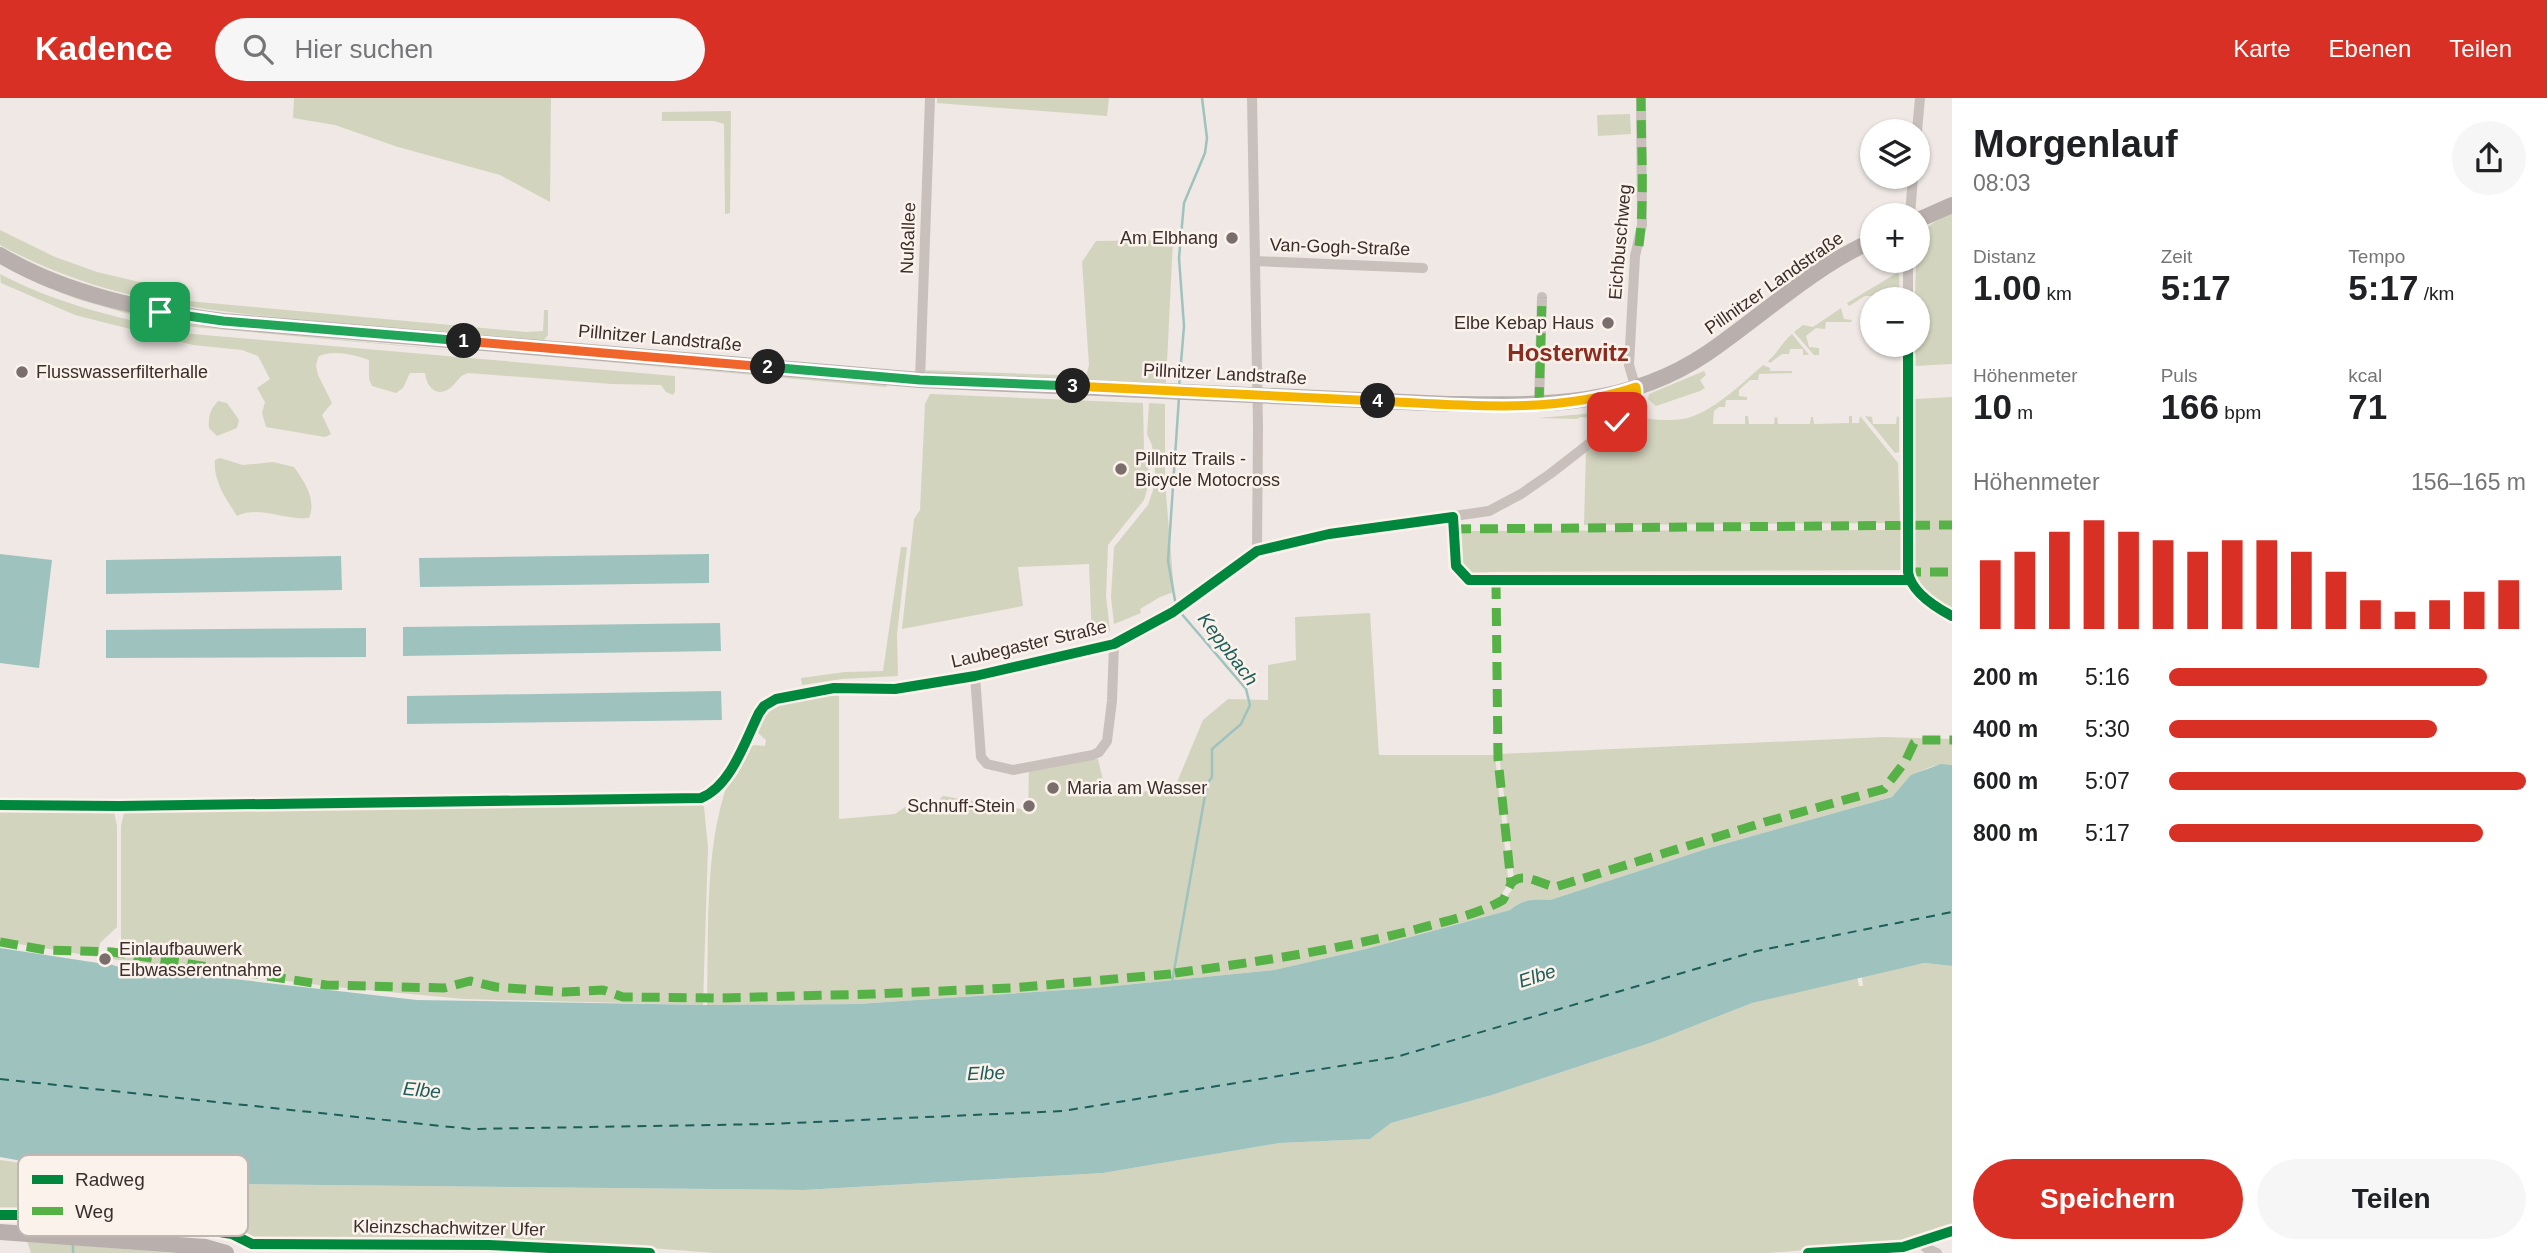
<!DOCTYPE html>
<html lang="de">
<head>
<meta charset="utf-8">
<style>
  :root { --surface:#fff; --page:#f6f6f6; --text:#202124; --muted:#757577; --accent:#d93025 }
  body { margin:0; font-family:Arial,sans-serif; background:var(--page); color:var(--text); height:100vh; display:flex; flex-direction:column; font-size:26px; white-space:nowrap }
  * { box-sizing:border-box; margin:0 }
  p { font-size:23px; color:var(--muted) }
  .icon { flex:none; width:38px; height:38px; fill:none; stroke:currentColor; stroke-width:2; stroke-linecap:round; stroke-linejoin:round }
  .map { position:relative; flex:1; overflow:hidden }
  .drawer { display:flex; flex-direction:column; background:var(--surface); width:595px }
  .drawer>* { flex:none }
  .controls { position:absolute; left:1860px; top:21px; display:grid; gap:14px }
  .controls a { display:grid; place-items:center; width:70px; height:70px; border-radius:50%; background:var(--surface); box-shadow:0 2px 5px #0004; font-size:35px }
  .pin { position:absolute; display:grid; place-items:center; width:60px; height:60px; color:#fff; margin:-30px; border-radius:14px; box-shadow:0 4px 10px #0006 }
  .km { position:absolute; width:35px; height:35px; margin:-18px; border-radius:50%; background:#222; color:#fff; font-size:19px; line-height:35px; text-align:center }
  .round { display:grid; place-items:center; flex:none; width:74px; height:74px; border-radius:37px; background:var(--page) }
  .overview { display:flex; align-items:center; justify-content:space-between; height:119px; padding:0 21px }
  h1 { font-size:38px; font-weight:600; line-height:52px }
  .stats { display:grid; grid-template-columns:repeat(3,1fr); gap:10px; height:119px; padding:7px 21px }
  .stats div { display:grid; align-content:center }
  .stats b { font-size:35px; font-weight:600 }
  .stats small { font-size:19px; font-weight:400 }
  .stats p { font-size:19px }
  .chart { height:196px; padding:14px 21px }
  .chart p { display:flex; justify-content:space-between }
  .chart svg { width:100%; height:126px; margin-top:7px; stroke:var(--accent); stroke-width:6 }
  .button { display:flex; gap:14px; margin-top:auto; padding:14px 21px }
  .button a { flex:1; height:80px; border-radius:42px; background:var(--accent); color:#fff; font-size:28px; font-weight:600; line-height:80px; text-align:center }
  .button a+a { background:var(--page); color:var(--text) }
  ul { padding:0 21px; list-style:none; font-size:23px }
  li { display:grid; grid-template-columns:112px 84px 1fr; align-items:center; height:52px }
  li i { height:18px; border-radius:9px; background:var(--accent) }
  header { display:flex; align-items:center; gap:42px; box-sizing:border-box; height:98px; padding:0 35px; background:var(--accent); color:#fff }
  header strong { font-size:33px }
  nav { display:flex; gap:38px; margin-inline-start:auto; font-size:24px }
  .search { width:490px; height:63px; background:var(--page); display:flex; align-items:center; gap:18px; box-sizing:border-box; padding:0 24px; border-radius:38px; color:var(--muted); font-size:26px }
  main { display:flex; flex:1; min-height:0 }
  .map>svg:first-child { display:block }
</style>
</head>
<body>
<header>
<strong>Kadence</strong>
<div class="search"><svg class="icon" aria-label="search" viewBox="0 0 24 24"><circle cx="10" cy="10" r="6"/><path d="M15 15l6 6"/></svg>Hier suchen</div>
<nav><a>Karte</a><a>Ebenen</a><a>Teilen</a></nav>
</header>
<main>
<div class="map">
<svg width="1952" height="1155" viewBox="0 0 1952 1155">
  <rect width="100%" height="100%" fill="#efe8e4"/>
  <!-- green -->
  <g fill="#d3d4be">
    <path d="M294,0H551L550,104L500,77L398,49L335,27L293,20Z"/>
    <path d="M937,0H1109L1107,18L937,5Z"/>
    <path d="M731,13L730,115L725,116L724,26L714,23H662V14Z"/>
    <path d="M1630,16L1631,36L1598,38L1597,17Z"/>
    <path d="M1952,115V266L1914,268L1915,247H1918V201H1915L1916,163H1918C1918,134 1927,126 1952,115Z"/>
    <path d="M0,132L55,159L97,174L178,193L177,202L526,234L543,233L544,212H548V237L544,242C472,236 400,230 327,224C209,213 107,205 0,147Z"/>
    <path d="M1173,142L1166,285L927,275L923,272L1086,278L1089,267L1082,164L1096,143Z"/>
    <path d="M0,166L77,199L125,213L193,227L481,255L194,229L125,215L77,201L39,186Z"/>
    <path d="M1897,175L1899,176L1900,201H1897V198H1884V201H1881L1880,198H1865L1849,208L1847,205Z"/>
    <path d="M0,176C61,208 126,222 193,236L675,278V294L673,297L666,294L661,287L612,286L468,275C457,278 456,288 447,292C434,299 426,286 425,275H410L403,290L396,295L372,288L369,281V262C355,257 331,251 318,259L316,268L318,277L332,305L322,317L331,336L325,339L266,329L262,315L265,304L257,290L270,281L258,258L242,252L193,247L75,217L1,185Z"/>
    <path d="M1841,210L1844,221L1852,222L1851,224H1826L1825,231L1816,230L1806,238L1809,249L1819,250V257H1814L1794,234L1803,227L1813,229Z"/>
    <path d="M1792,236L1809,257H1803V251H1790L1789,256H1782L1770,265L1768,263C1778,255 1782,244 1792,236Z"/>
    <path d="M529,257L887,287L886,289Z"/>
    <path d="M1763,267L1770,270V273H1792V275L1759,276L1758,282H1750L1739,292V298L1747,299V302H1726L1725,309H1719L1714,313L1713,326H1745V318H1748L1749,326H1774L1775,319H1777L1778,326H1810L1811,319H1813L1814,326L1849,325V318H1852V325H1859L1860,318L1898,365L1900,425L1584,427L1586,354L1628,318C1645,320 1665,324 1683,321C1709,317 1743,285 1763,267Z"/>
    <path d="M1704,273L1706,277L1700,282L1705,290L1700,293L1656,308L1648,301L1649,296Z"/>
    <path d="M930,296L1143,305L1144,353L1149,374V385L1144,402L1108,447L1106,498L1110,533L1092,540L1089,466L1018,469L1023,508L902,531L914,421L920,412L925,306Z"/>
    <path d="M1952,299V514C1929,497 1915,490 1912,460L1914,301Z"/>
    <path d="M218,303L227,305L239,322L237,330L217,338L209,330C208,318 210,312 218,303Z"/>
    <path d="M1149,305L1165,306V383L1174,494L1160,499L1140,511L1141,515L1114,526L1111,499L1114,449L1148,407L1156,383L1152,347L1147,336Z"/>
    <path d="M1627,306L1614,322L1580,319L1577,321L1538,320L1584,316Z"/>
    <path d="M1865,318L1872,319L1873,326H1896L1897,318L1899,319V354L1895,355Z"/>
    <path d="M220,360L243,367L273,364L294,369C304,383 317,402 309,420C285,423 260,407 237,418C226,401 213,383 215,362Z"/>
    <path d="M1904,432V472L1488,474L1481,479H1470C1459,466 1454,449 1460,433Z"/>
    <path d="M901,449H907L897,536L898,578L842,581L802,587L801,580L845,574L883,573Z"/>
    <path d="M1904,477V479L1490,481V479Z"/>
    <path d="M1370,515L1379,657H1495L1508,779L1506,789L1499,801L1501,806L1515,788L1499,656L1884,639L1952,641V667C1926,664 1908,680 1892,699L1706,751L1550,802C1533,801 1523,800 1510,812L1366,851L1274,872L1094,890L857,906L707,907C709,835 703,735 734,671C737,664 742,652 749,649C754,646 760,648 765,648L766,642L757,634L765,615L777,605L839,594V721L895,716L905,709H931L943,698L1028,712L1029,673L1098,661L1107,699L1175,689L1203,622L1228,601L1268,602V567L1296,562L1295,519Z"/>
    <path d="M698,703L704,709L708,749L703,907L464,901L335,889L111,861V858L121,859V728L124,715L131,712Z"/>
    <path d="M0,710L109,712L114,714L117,728V829L100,845L98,859L0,843Z"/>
    <path d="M1924,865L1952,868V1130L1916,1143L1768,1155H714L625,1148L487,1143L251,1144L241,1135L230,1131L95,1117L86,1111L88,1100L93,1094L157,1090L179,1087L195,1080L230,1086L804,1092L1103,1075L1280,1045L1370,1041L1391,1025L1492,997L1653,944L1752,905L1857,879L1859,888H1863L1862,878Z"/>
    <path d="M0,1062C23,1065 44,1069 65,1081L62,1113L0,1112Z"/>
    <path d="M27,1143L172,1155H31Z"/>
  </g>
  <!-- water -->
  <g fill="#9ec3be">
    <path d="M0,456L52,462L39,570L0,565Z"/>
    <path d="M709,456V485L420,489L419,460Z"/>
    <path d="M341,458L342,492L106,496V462Z"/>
    <path d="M720,525L721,553L403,558V529Z"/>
    <path d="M366,530V559L106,560V532Z"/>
    <path d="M721,593L722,622L407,626V598Z"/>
    <path d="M1941,666L1952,667V868L1924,865L1752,905L1653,944L1492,997L1391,1025L1370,1041L1280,1045L1103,1075L804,1092L230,1086L195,1080L179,1087L157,1090L93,1094L80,1090L55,1069L0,1059V850L98,865C106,861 116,872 128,869L417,902L707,907L857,906L1094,890L1274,872L1366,851L1510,812C1523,801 1533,801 1550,802L1706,751L1892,699L1911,677Z"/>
  </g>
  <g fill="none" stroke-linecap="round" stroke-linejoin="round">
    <!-- stream -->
    <g stroke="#9ec3be" stroke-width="2.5">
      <path d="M1179,289L1184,228L1179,160L1184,105L1205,55L1207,40L1202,0"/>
      <path d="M1176,508L1168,463L1179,299"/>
      <path d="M1172,884L1207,686L1212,679V651L1241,626L1250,607L1246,591L1180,514"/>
      <path d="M76,1132L83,1091"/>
      <path d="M73,1155V1146"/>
    </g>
    <!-- ferry -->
    <path stroke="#1d5e5a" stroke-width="2" stroke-dasharray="9 7" stroke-linecap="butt" d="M0,981L470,1031L770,1026L1063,1013L1396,959L1757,853L1952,814"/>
    <!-- street -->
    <g stroke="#c9c0bc" stroke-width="10">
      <path d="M1252,0L1258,328L1257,453"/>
      <path d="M1917,33L1920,0"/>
      <path d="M1910,117L1913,79"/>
      <path d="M1255,163L1423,170"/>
      <path d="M1908,163V201"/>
      <path d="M1908,247V474C1911,494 1935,509 1952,518"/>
      <path d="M920,282L930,0"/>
      <path d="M1539,307L1542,199"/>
      <path d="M1453,419L1456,468L1464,479"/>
      <path d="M975,578L981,659L987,666L1013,672L1093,657L1099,654L1107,643L1112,603L1114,546"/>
      <path d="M834,590L895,591L975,578L1114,546L1173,514L1257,453L1329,436L1489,413L1521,396L1550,376L1617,324L1635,307L1638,298L1629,267L1635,158L1642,127L1641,0"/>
      <path d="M248,1144L489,1147L650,1155"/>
      <path d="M1922,1145L1926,1150L1937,1155"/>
      <path d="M1808,1155L1903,1149L1952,1133"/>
    </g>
    <!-- secondary -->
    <g stroke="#b9b0ad" stroke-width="16">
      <path d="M1918,122L1952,107"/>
      <path d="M0,157C67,197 146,212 223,223L920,282L1449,306C1542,307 1625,310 1706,256C1759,220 1813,169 1872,143"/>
      <path d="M0,1134L205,1149L226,1155"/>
    </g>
    <!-- quiet -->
    <g stroke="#56b246" stroke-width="9" stroke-dasharray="18 9" stroke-linecap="butt">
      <path d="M1639,148C1645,99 1641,49 1641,0"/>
      <path d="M1539,307L1542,199"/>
      <path d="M1453,431L1952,427"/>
      <path d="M1903,474H1952"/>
      <path d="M1496,483L1498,661L1511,785"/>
      <path d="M0,844L46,852L112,854L326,887L444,890L470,883L496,889L563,894L603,892L623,899L721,900L873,896L1011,890L1171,876"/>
      <path d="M1175,875C1257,864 1337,852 1417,831C1445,823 1477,817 1503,802C1506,797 1508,791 1511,786C1521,772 1543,787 1555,789L1765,724L1884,691L1905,664L1914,645L1919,642H1952"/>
    </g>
    <defs>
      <g id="cycleway">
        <path d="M1908,247V474C1911,494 1935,509 1952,518"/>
        <path d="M0,707L119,708L701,700C731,688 745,643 759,615L764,608L776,601L834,590L895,591L975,578L1114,546L1173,514L1257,453L1329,436L1453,419L1456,468L1469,482H1909"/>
        <path d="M0,1117H60L201,1131L232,1136L252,1146L489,1147L650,1155"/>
        <path d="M1808,1155L1903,1149L1952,1133"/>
      </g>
    </defs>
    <!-- cycleway casing -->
    <use href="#cycleway" stroke="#fbf2ec" stroke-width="15"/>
    <!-- cycleway -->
    <use href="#cycleway" stroke="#00873e" stroke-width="10"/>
  </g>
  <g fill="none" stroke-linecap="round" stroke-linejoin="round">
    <defs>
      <path id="split-1" d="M160,214L223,223L464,243"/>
      <path id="split-2" d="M464,243L768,269"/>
      <path id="split-3" d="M768,269L920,282L1073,288"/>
      <path id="split-4" d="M1073,288L1378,303"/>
      <path id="split-5" d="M1378,303C1463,307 1553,317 1636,289C1639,307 1629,313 1617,324"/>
    </defs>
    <!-- split-1 casing -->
    <use href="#split-1" stroke="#fff" stroke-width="14"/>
    <!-- split-2 casing -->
    <use href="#split-2" stroke="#fff" stroke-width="14"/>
    <!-- split-3 casing -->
    <use href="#split-3" stroke="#fff" stroke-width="14"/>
    <!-- split-4 casing -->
    <use href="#split-4" stroke="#fff" stroke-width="14"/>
    <!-- split-5 casing -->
    <use href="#split-5" stroke="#fff" stroke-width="14"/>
    <!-- split-1 -->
    <use href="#split-1" stroke="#22a559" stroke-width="9"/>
    <!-- split-2 -->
    <use href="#split-2" stroke="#f0652b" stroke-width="9"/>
    <!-- split-3 -->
    <use href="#split-3" stroke="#22a559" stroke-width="9"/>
    <!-- split-4 -->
    <use href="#split-4" stroke="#f5b400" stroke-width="9"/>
    <!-- split-5 -->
    <use href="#split-5" stroke="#f5b400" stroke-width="9"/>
  </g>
  <!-- markers -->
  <g fill="#796e6b" stroke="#fbf2ec" stroke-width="2.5">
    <circle cx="1232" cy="140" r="7"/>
    <circle cx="1608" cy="225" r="7"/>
    <circle cx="22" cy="274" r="7"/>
    <circle cx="1121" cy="371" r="7"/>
    <circle cx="1053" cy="690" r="7"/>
    <circle cx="1029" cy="708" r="7"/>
    <circle cx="105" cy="861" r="7"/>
  </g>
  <g text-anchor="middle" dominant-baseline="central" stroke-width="5" stroke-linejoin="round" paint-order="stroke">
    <!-- street labels -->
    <g font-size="18" fill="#3a2d2a" stroke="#fbf2ec">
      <text transform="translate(908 140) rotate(-88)">Nußallee</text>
      <text transform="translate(1620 144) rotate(-85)">Eichbuschweg</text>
      <text transform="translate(1340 149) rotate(2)">Van-Gogh-Straße</text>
      <text transform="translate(1774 185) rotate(-35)">Pillnitzer Landstraße</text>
      <text transform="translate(660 240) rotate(5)">Pillnitzer Landstraße</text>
      <text transform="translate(1225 276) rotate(3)">Pillnitzer Landstraße</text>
      <text transform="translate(1029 546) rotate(-13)">Laubegaster Straße</text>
      <text transform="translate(449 1130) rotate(1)">Kleinzschachwitzer Ufer</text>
    </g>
    <!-- poi labels -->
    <g font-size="18" fill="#3a2d2a" stroke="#fbf2ec" text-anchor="start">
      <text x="1218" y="140" text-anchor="end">Am Elbhang</text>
      <text x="1594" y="225" text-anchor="end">Elbe Kebap Haus</text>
      <text x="36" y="274">Flusswasserfilterhalle</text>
      <text x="1135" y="361">Pillnitz Trails -<tspan x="1135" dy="21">Bicycle Motocross</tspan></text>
      <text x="1067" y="690">Maria am Wasser</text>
      <text x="1015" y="708" text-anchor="end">Schnuff-Stein</text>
      <text x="119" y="851">Einlaufbauwerk<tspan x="119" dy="21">Elbwasserentnahme</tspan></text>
    </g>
    <!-- water labels -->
    <g font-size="19" font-style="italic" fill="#1d5e5a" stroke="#fbf2ec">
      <text transform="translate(1228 551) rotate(53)">Keppbach</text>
      <text transform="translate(1537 878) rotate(-18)">Elbe</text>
      <text transform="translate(986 975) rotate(-2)">Elbe</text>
      <text transform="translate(422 992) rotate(5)">Elbe</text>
    </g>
    <!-- district labels -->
    <g font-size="24" font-weight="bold" fill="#8d2b1f" stroke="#fbf2ec">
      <text x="1568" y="254">Hosterwitz</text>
    </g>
  </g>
  <!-- legend -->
  <rect x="18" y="1057" width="230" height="81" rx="10" fill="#fbf2ec" stroke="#c1b7b2" stroke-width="2"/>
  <rect x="32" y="1077" width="31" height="9" fill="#00873e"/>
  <rect x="32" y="1109" width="31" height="8" fill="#56b246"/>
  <g font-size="19" fill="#3a2d2a">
    <text x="75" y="1088">Radweg</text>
    <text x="75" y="1120">Weg</text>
  </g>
</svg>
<div class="controls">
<a><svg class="icon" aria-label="layers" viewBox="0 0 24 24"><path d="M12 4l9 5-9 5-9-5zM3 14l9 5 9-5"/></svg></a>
<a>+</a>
<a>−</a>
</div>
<div class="pin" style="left:160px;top:214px;background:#1e9e55"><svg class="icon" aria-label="arrive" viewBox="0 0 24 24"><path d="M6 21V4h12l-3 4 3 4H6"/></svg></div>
<div class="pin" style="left:1617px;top:324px;background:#d93025"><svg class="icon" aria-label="check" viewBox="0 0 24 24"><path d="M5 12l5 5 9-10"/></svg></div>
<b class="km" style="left:464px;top:243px">1</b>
<b class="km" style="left:768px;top:269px">2</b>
<b class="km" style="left:1073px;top:288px">3</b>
<b class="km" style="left:1378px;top:303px">4</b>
</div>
<section class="drawer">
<div class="overview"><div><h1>Morgenlauf</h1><p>08:03</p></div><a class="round"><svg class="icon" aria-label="share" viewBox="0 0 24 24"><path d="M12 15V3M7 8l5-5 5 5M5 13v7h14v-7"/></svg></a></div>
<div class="stats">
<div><p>Distanz</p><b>1.00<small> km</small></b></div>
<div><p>Zeit</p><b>5:17</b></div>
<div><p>Tempo</p><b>5:17<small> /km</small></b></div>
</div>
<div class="stats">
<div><p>Höhenmeter</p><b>10<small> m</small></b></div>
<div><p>Puls</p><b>166<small> bpm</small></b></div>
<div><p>kcal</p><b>71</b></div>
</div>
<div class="chart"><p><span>Höhenmeter</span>156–165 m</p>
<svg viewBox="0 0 160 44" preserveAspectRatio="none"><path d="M5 44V20M15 44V17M25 44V10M35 44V6M45 44V10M55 44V13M65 44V17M75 44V13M85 44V13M95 44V17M105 44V24M115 44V34M125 44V38M135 44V34M145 44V31M155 44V27"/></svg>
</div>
<ul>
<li><b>200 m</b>5:16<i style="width:89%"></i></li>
<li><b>400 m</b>5:30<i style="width:75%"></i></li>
<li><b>600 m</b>5:07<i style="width:100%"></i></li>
<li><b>800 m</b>5:17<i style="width:88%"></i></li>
</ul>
<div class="button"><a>Speichern</a><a>Teilen</a></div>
</section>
</main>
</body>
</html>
